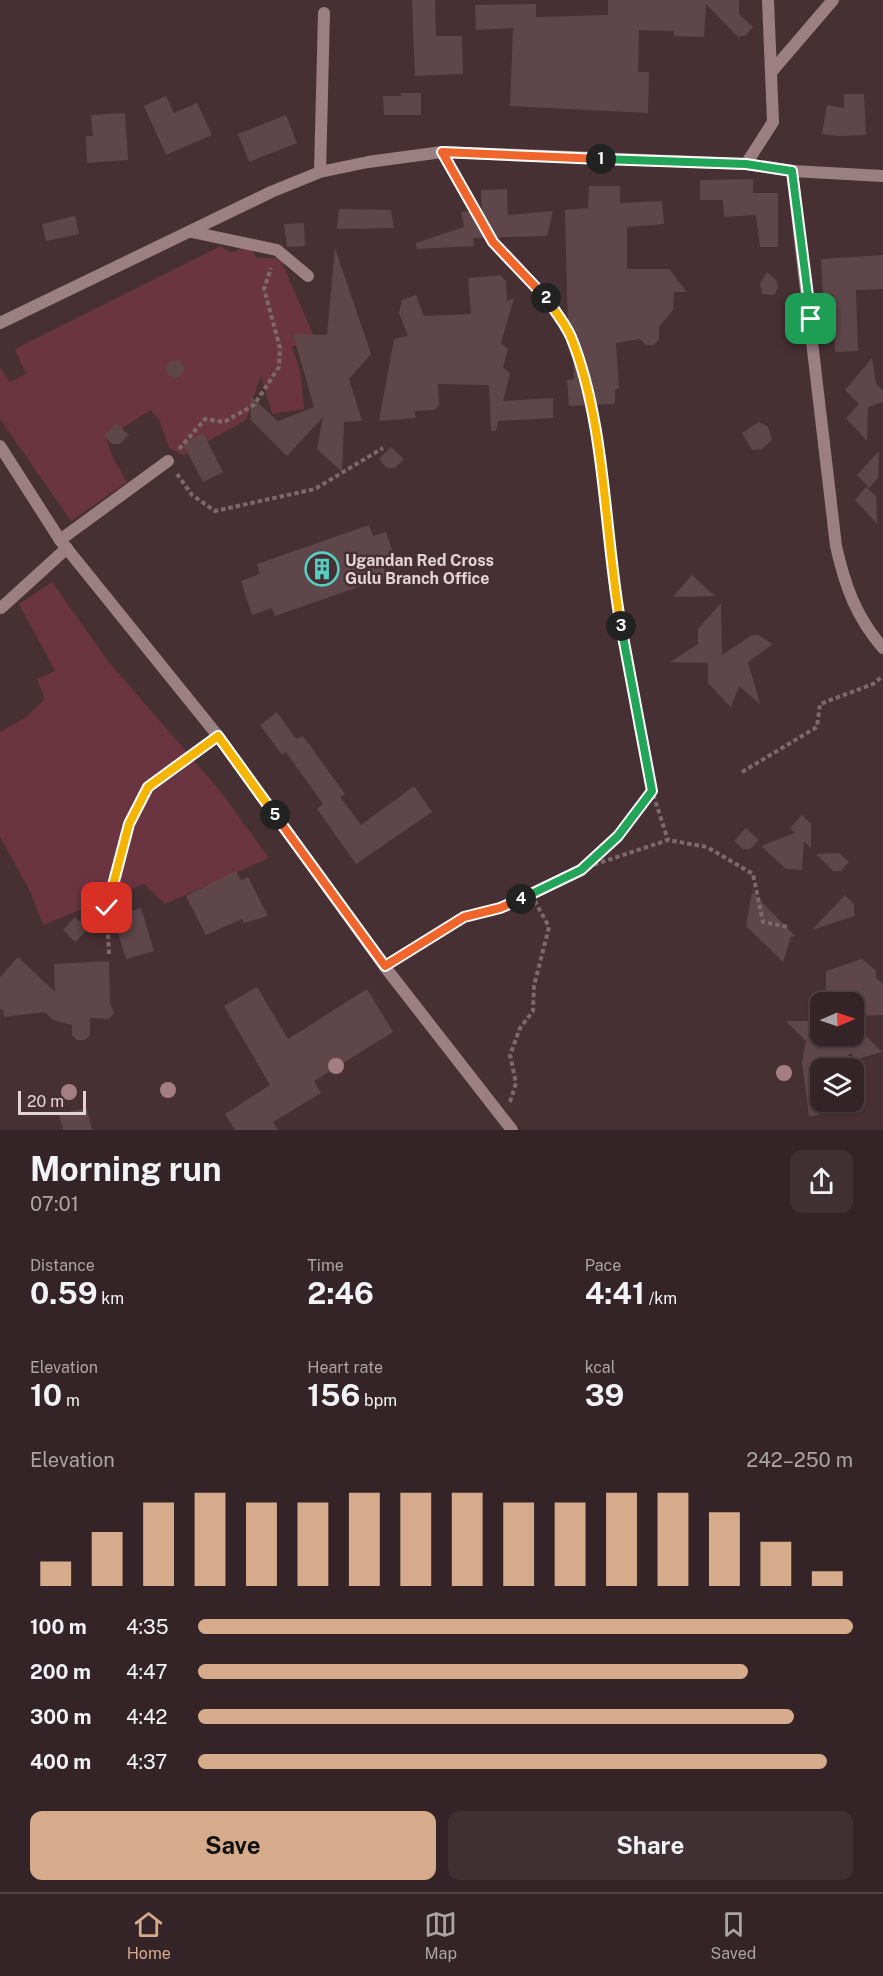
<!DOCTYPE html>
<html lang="en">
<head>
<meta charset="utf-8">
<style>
  :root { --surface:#352427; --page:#403033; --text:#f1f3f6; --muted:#aaa4a7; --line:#4f4144; --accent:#d6ab8b }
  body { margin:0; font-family:"Public Sans",sans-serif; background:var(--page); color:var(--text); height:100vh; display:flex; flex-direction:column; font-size:22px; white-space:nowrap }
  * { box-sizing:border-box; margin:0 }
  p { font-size:20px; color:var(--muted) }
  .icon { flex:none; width:33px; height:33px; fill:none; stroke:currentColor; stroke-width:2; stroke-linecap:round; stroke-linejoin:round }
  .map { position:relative; height:1130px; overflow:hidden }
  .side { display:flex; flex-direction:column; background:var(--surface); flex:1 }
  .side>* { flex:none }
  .needle { width:39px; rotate:88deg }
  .fabs { position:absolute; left:810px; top:992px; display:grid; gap:12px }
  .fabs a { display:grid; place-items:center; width:54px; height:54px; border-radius:12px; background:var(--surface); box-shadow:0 2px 4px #0004,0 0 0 2px var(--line); font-size:30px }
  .scale { position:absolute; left:18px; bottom:15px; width:68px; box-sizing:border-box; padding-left:6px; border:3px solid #e2d3d5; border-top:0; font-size:16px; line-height:21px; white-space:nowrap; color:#e2d3d5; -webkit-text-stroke:4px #473034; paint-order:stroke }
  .pin { position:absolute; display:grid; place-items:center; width:51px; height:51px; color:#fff; margin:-26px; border-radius:12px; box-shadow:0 3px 9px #0006 }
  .km { position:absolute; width:30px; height:30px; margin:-15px; border-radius:50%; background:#222; color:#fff; font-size:16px; line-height:30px; text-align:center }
  .round { display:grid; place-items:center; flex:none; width:63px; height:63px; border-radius:12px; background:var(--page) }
  .overview { display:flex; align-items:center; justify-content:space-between; height:102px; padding:0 30px }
  h1 { font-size:33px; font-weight:700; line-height:45px }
  .figures { display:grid; grid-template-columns:repeat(3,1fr); gap:9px; height:102px; padding:6px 30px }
  .figures div { display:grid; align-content:center }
  .figures b { font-size:30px; font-weight:700 }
  .figures small { font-size:16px; font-weight:400 }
  .figures p { font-size:16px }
  .chart { height:168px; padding:12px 30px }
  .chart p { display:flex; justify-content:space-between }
  .chart svg { width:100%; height:108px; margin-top:6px; stroke:var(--accent); stroke-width:6 }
  .action { display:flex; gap:12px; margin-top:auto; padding:12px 30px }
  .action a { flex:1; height:69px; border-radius:12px; background:var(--accent); color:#111; font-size:24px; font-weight:700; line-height:69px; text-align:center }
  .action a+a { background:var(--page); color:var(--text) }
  ul { padding:0 30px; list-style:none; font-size:20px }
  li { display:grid; grid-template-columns:96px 72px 1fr; align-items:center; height:45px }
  li i { height:15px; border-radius:8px; background:var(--accent) }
  .dock { display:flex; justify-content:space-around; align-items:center; height:84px; border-top:2px solid var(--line); background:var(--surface); font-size:16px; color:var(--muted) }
  .dock a { display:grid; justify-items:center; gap:3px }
  .dock .active { color:var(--accent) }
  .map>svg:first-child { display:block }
</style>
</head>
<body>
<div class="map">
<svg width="883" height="1130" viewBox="0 0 883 1130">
  <rect width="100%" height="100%" fill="#473034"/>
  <!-- green -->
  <g fill="#6a3540">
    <path d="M248,245L257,258H280L314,337L292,347L300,370L304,409L272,414L261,375L246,420L183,455L169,448L160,422L151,410L106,438L112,456L127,482L71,521L0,419V367L10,382L26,374L15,349L221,246L231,253Z"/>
    <path d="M52,582L108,661L221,792L269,858L165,904L144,884L43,925L31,893L0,837V732L25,718L45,699L37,679L55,671L19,604Z"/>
  </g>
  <!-- building -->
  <g fill="#5f464a">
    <path d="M412,0H435L436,36H462L463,74L415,76Z"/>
    <path d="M608,0H739V14L753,27L745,36H740V39L706,4L704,37L674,36V31L639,30L638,72H649L648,113L510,106L513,28L476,30L475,5L536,4V17L608,15Z"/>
    <path d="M401,93H421V115H384L383,96H401Z"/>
    <path d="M844,94H864L866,135L838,136L822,134L827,105L844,108Z"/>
    <path d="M166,96L174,113L197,103L212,135L166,155L144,106Z"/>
    <path d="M125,113L128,160L87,163L86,136H93L91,115Z"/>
    <path d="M286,115L297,143L249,162L238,134Z"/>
    <path d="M753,179V193H778V247H760L756,215L724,217L723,200H700V180Z"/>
    <path d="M589,186H620V203L662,201L664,224L627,227V269H669L687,292H674L673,310L659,327V339L654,345H646L640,339L616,343L619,389H615V404L569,406L567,380L574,379L572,329H568L565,210L588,208Z"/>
    <path d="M507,189L508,215L553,211L547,236L473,238L474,246L417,249L416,243L464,227L461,212L482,211L481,190Z"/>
    <path d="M339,209L391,210L394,228L337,229Z"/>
    <path d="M75,216L79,234L46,241L42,224Z"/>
    <path d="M304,223L305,246L287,247L284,224Z"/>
    <path d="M335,248L371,354L349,379L362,421L344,422L342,472L317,449L323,417L287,456L251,420L250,396L278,421L314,407L293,334L327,335Z"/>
    <path d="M883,255V289L856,290L858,351L835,352L833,295H823L821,259Z"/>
    <path d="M767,272L777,281L778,287L774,295L762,294L760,284Z"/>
    <path d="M500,275L506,281L507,301L514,298L501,343L508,349L503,367L510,374L503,401L553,398V418L498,421L496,431H491L489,385L438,384L439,405L434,410L414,411L416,418L379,421L394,339L408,336L399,313L402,300L416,295L424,316L471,314L468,278Z"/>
    <path d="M872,358L876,384L883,391V402L868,407L867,441L846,418L859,404L845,390Z"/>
    <circle cx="175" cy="369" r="9"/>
    <path d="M759,422L768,427L772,440L762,449L752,450L742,433Z"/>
    <path d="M116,423L129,435L120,444H112L104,436Z"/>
    <path d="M203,433L223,472L203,482L183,444Z"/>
    <path d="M391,447L404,459L395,468H387L379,459Z"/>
    <path d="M879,451L878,478L869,488L857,475Z"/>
    <path d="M866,487L876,496L877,524L855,500Z"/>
    <path d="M369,525L373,536L386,532L395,558L382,562L387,577L275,616L272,608L252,615L241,581L260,574L257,564Z"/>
    <path d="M692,575L715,596L673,597Z"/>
    <path d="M721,603L722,655L752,635H758L773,644L748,662L760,704L739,686L731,707L708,683V663L670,662L698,644V629Z"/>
    <path d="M277,712L296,739L303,736L345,794L340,797L361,825L414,786L432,812L356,864L317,809L323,804L286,752L282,755L260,725Z"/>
    <path d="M802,815L811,824V849L804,841L802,870L786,869L761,846L795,833L790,828Z"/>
    <path d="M746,828L759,840L750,849H743L734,841Z"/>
    <path d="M839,853L849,862L841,871H833L816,854Z"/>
    <path d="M236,871L241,880L248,877L268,916L244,923L242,919L206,935L186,896Z"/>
    <path d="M752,892L795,936L791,937L783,962L746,926Z"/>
    <path d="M845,895L854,904V916L812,930Z"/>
    <path d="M141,908L154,951L126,959L113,916Z"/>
    <path d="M75,917L88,929L75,942L63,930Z"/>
    <path d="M18,957L55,992L54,964L109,961L110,1003L114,1013L109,1019L90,1018V1035L85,1040H77L72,1035V1025L53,1020L45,1012L4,1017L3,1009L0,1010V977Z"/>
    <path d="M862,959L876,971V978L883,984V1015L854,1016V1000H831L826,995V971Z"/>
    <path d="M257,987L288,1039L367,989L393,1032L314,1081L321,1093L273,1122L278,1130H235L225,1114L270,1085L224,1006Z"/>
    <path d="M811,1011L820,1012V1035H865L882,1052L857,1059L850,1053L841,1063H820V1115L809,1116L802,1062L806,1041L786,1021H809Z"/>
    <path d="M87,1108L92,1130H63L59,1114Z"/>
  </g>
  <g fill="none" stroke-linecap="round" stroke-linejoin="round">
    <!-- path -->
    <g stroke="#7d696c" stroke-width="4" stroke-dasharray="4.5 3" stroke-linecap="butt">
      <path d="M450,168L493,242L541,291L570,335L585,383L597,444L613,584L652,791L668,840"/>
      <path d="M179,449L205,419L224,422L254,405L279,367L280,348L264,289L271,268"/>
      <path d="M177,474L192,495L215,511L315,489L383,448"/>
      <path d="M742,772L817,727L820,704L873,684L883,676"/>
      <path d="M584,867L618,836L652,791"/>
      <path d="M109,954L107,908L129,824L148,787L205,745"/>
      <path d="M399,958L464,917L500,908L581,869L668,840L707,847L753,874L763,922L788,927"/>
      <path d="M510,1102L516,1083L510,1055L520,1028L533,1011L534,986L549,927L531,894"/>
    </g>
    <!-- service -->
    <g stroke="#9b7f83" stroke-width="12">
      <path d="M192,232L277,250L308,276"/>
      <path d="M60,540L168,461"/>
      <path d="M1,608L67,548"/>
    </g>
    <!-- minor -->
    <g stroke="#9b7f83" stroke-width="12">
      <path d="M773,70L833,0"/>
      <path d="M746,164L773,122L768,0"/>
      <path d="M792,171L836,546C845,586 856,617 883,648"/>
      <path d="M320,172L324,13"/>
      <path d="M0,446L60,540L218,736L385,967L512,1130"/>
    </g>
    <!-- tertiary -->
    <path stroke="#9b7f83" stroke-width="12" d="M0,323L271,192L320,172L368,162L442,152L746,164L792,171L883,176"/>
  </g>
  <!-- trees -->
  <g fill="#a47e84">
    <circle cx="336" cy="1066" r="8"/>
    <circle cx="784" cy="1073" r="8"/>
    <circle cx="168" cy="1090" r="8"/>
    <circle cx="69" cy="1092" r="8"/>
  </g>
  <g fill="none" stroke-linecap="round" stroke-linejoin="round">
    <defs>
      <path id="split-1" d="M601,159L746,164L792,171L811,319"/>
      <path id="split-2" d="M546,298L493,242L442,152L601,159"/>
      <path id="split-3" d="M546,298C554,310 565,323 571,337C606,423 604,534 621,626"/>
      <path id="split-4" d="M521,899L581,870L618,836L652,791L621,626"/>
      <path id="split-5" d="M275,815L385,966L464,917L500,908L521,899"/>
      <path id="split-6" d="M107,908L129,824L148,787L218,736L275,815"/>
    </defs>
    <!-- split-1 casing -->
    <use href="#split-1" stroke="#fff" stroke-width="12"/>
    <!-- split-2 casing -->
    <use href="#split-2" stroke="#fff" stroke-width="12"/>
    <!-- split-3 casing -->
    <use href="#split-3" stroke="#fff" stroke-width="12"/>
    <!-- split-4 casing -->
    <use href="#split-4" stroke="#fff" stroke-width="12"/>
    <!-- split-5 casing -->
    <use href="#split-5" stroke="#fff" stroke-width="12"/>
    <!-- split-6 casing -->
    <use href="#split-6" stroke="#fff" stroke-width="12"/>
    <!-- split-1 -->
    <use href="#split-1" stroke="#22a559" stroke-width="8"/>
    <!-- split-2 -->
    <use href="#split-2" stroke="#f0652b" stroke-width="8"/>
    <!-- split-3 -->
    <use href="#split-3" stroke="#f5b400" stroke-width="8"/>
    <!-- split-4 -->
    <use href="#split-4" stroke="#22a559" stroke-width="8"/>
    <!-- split-5 -->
    <use href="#split-5" stroke="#f0652b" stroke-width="8"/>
    <!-- split-6 -->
    <use href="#split-6" stroke="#f5b400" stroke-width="8"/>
  </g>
  <!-- icons -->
  <defs>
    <symbol id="building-ring" viewBox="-11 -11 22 22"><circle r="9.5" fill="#473034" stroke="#56cec3" stroke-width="1.5"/><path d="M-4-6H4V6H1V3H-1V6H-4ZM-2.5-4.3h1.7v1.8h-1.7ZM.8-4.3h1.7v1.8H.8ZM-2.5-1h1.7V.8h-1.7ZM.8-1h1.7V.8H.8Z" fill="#56cec3"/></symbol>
  </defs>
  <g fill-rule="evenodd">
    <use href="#building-ring" x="303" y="550" width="38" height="38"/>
  </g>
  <g text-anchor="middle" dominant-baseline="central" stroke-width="5" stroke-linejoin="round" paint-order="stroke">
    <!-- poi labels -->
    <g font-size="16" font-weight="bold" fill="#e2d3d5" stroke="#473034" text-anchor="start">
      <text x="345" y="560">Ugandan Red Cross<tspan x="345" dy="18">Gulu Branch Office</tspan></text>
    </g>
  </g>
</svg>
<div class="fabs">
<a><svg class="needle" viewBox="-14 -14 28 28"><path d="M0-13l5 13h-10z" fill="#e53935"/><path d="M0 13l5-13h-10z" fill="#aaa4a7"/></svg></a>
<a><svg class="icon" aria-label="layers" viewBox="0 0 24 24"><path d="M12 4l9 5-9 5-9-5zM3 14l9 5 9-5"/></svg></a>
</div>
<div class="scale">20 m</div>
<div class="pin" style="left:811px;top:319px;background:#1e9e55"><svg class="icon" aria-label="arrive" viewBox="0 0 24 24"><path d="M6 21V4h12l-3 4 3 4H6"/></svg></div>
<div class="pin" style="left:107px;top:908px;background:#d93025"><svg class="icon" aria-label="check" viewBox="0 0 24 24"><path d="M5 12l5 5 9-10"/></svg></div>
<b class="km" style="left:601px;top:159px">1</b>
<b class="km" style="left:546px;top:298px">2</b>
<b class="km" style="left:621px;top:626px">3</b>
<b class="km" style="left:521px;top:899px">4</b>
<b class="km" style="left:275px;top:815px">5</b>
</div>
<section class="side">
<div class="overview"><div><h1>Morning run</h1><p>07:01</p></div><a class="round"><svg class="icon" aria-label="share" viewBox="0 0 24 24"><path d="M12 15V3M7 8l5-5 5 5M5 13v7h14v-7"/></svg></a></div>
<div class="figures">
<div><p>Distance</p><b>0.59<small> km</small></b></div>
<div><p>Time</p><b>2:46</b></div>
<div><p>Pace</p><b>4:41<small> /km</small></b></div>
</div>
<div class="figures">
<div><p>Elevation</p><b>10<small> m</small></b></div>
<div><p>Heart rate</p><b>156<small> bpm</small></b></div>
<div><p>kcal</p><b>39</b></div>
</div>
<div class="chart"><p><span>Elevation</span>242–250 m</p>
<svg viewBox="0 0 160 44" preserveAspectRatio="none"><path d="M5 44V34M15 44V22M25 44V10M35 44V6M45 44V10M55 44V10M65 44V6M75 44V6M85 44V6M95 44V10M105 44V10M115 44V6M125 44V6M135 44V14M145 44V26M155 44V38"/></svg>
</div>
<ul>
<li><b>100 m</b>4:35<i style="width:100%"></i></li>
<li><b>200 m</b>4:47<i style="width:84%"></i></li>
<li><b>300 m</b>4:42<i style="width:91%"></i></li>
<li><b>400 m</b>4:37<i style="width:96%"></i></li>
</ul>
<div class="action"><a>Save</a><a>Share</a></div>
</section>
<nav class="dock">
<a class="active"><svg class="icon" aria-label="home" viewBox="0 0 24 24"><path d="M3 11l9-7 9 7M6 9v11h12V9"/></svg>Home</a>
<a><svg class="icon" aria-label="map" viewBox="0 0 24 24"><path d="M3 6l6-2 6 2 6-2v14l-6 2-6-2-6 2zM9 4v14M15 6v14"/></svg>Map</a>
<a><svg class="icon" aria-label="saved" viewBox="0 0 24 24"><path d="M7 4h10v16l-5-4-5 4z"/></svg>Saved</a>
</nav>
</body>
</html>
